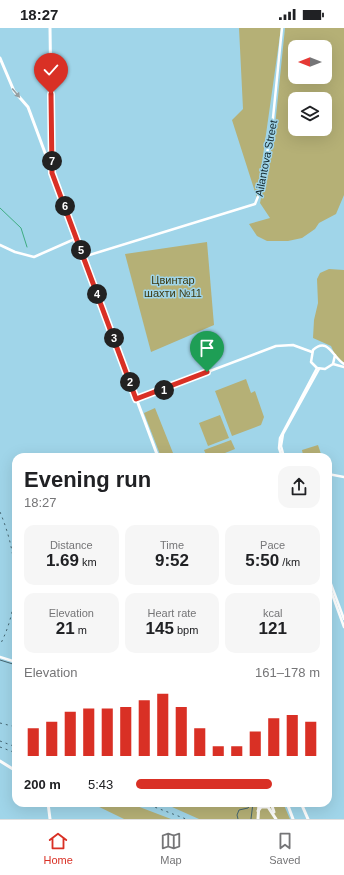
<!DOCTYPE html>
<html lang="en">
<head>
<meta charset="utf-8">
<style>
  :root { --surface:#fff; --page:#f6f6f6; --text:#202124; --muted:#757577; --line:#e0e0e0; --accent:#d93025 }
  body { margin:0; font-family:Arial,sans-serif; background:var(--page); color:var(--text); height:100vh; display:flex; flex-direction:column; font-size:15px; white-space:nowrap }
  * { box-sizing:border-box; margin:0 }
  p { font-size:13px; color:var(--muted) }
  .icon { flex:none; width:22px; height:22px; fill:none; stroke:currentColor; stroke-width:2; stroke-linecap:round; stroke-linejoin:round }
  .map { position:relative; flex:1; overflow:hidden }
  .panel { position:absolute; left:12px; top:425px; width:320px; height:354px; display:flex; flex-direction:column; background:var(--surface); border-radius:12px; box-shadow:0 4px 16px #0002 }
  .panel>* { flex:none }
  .needle { width:26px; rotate:270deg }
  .tools { position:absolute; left:288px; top:12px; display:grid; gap:8px }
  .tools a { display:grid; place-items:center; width:44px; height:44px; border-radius:8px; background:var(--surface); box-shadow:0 4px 16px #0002; font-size:20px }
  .pin { position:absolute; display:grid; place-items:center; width:34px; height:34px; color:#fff; margin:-41px -17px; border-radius:50% 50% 50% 0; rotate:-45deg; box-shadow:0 0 4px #0007 }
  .pin .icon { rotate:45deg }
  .km { position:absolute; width:20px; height:20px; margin:-10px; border-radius:50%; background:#222; color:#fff; font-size:11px; line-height:20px; text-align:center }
  .round { display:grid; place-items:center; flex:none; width:42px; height:42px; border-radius:12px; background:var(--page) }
  .overview { display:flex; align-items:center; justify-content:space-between; height:68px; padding:0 12px }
  h1 { font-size:22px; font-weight:700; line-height:30px }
  .metrics { display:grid; grid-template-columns:repeat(3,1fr); gap:6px; height:68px; padding:4px 12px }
  .metrics div { display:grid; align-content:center; border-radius:10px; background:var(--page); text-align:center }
  .metrics b { font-size:17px; font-weight:700 }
  .metrics small { font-size:11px; font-weight:400 }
  .metrics p { font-size:11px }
  .chart { height:112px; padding:8px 12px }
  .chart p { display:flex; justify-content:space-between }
  .chart svg { width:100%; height:72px; margin-top:4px; stroke:var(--accent); stroke-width:6 }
  ul { padding:0 12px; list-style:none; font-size:13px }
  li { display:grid; grid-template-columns:64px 48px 1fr; align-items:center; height:30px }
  li i { height:10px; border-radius:5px; background:var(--accent) }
  .status { display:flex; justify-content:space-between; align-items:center; height:28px; padding:0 20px; background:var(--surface); direction:ltr }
  .status svg { height:11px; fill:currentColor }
  .tabs { display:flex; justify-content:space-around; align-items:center; height:56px; border-top:1px solid var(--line); background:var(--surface); font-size:11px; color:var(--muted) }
  .tabs a { display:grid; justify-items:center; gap:2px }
  .tabs .active { color:var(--accent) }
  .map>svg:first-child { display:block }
</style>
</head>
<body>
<div class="status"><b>18:27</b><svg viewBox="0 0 49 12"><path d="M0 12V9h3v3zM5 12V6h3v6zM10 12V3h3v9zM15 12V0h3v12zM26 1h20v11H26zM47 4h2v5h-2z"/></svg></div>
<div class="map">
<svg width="344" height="791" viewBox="0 0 344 791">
  <rect width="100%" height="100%" fill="#a0d5e9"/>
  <!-- green -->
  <g fill="#b5b076" fill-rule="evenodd">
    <path d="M239,0H281L257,170L232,92L243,81Z"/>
    <path d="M285,0H344V167L336,186L319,195L315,201L302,210L288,213H267L257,208L249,196L270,190L260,175L274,108ZM295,19H325V49H295ZM295,71H325V101H295Z"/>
    <path d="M207,214L214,297L151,324L125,226Z"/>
    <path d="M329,241L344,242V335L336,329L331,318L313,310L314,292L318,275L317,251L320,245Z"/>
    <path d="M246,351L251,365L255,363L264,389L261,397L232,408L215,363Z"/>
    <path d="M155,380L173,425L161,429L144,385Z"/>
    <path d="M220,387L229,410L208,418L199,395Z"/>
    <path d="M231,412L235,421L215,429H207L204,422Z"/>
    <path d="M318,417L322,429H299L303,427L302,422Z"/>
    <path d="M91,775H129L171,791H124Z"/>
    <path d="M163,775H283L290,791H199Z"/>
  </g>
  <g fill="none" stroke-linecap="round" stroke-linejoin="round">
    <!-- stream -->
    <path stroke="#3eac81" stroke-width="1" d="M0,180L21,200L27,219"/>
    <!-- tertiary -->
    <g stroke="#fff" stroke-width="2.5">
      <path d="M0,217L15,224L34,229L77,210"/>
      <path d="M83,229L255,176L259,166L272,100L282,0"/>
      <path d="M335,327L333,336L325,341L317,340L311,334L313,322C328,308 333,330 344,336"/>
      <path d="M333,336L344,339"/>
      <path d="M136,371L276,318L293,317L312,324"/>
      <path d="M282,429L279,420L280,410L317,340"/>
      <path d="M284,429L281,418L283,406L319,341"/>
      <path d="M328,446L344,449"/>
      <path d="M328,548L344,591"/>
      <path d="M328,555L344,599"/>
      <path d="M0,629L16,634"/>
    </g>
    <!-- secondary -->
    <g stroke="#fff" stroke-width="3">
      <path d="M50,0L52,141"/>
      <path d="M0,30L14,63L28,79L158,429"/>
      <path d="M0,733L16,743"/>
      <path d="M48,775L50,791"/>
      <path d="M271,775L274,784"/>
      <path d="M287,775L293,791"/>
      <path d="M301,775L308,791"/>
      <path d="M258,783L261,779H268L276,791"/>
      <path d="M258,791L259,775"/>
    </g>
    <!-- tram -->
    <g stroke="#446570" stroke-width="1">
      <path d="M0,632L16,637"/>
      <path d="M238,791L237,787L239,782L248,780L252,775"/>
      <path d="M251,791L253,775"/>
    </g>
    <!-- rail -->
    <g stroke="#446570" stroke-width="1" stroke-dasharray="2 4" stroke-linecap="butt">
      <path d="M0,484C18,527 22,575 0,617"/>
      <path d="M0,695L16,699"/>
      <path d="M0,713L16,719"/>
      <path d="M0,719L16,725"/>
      <path d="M144,775L186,791"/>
    </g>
  </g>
  <!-- one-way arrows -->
  <defs><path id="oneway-solid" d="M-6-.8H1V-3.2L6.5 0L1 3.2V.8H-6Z"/></defs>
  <use fill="#949ea1" href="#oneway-solid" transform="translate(16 65) rotate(50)"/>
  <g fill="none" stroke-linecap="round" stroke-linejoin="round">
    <defs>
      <path id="route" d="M51,66L52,145L136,371L207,344"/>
    </defs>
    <!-- route casing -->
    <use href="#route" stroke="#fff" stroke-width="8"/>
    <!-- route -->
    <use href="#route" stroke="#d93025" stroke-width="5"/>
  </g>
  <g text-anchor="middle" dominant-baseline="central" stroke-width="3" stroke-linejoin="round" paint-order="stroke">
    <!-- street labels -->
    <g font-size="11" fill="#12272e" stroke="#a0d5e9">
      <text transform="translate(266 130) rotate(-79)">Ailantova Street</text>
    </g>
    <!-- park labels -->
    <g font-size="11" fill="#3c380e" stroke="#a0d5e9">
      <text x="173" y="252">Цвинтар<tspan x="173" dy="13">шахти №11</tspan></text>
    </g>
  </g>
</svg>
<div class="tools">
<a><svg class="needle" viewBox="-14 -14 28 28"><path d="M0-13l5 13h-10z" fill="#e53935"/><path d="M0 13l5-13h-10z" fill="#757577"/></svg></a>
<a><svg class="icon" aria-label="layers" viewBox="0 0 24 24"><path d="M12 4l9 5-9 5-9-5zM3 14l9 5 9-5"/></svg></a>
</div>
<div class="pin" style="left:207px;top:344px;background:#1e9e55"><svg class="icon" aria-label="arrive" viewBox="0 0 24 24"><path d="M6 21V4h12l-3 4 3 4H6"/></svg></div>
<div class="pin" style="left:51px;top:66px;background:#d93025"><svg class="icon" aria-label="check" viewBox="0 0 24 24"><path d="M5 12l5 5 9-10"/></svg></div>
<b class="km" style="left:164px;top:362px">1</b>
<b class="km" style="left:130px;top:354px">2</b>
<b class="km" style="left:114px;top:310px">3</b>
<b class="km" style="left:97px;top:266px">4</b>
<b class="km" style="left:81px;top:222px">5</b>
<b class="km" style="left:65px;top:178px">6</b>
<b class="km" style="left:52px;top:133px">7</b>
<section class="panel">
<div class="overview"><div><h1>Evening run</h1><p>18:27</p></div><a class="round"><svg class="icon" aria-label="share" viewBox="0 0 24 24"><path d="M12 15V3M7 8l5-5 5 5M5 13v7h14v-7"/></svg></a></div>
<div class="metrics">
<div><p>Distance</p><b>1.69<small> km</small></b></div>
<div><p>Time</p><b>9:52</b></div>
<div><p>Pace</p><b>5:50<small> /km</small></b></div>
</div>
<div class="metrics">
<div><p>Elevation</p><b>21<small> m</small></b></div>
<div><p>Heart rate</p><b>145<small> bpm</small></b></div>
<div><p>kcal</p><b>121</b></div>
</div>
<div class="chart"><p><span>Elevation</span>161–178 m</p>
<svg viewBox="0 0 160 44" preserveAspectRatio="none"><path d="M5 44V27M15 44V23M25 44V17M35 44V15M45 44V15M55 44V14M65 44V10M75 44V6M85 44V14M95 44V27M105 44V38M115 44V38M125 44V29M135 44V21M145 44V19M155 44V23"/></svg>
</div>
<ul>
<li><b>200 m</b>5:43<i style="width:74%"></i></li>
</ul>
</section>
</div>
<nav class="tabs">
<a class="active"><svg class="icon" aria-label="home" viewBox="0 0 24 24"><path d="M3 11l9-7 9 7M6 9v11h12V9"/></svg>Home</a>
<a><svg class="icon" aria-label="map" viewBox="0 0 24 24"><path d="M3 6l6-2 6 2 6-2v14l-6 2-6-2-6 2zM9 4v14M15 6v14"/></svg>Map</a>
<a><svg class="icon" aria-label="saved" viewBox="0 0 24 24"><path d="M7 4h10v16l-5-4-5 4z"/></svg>Saved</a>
</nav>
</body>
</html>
